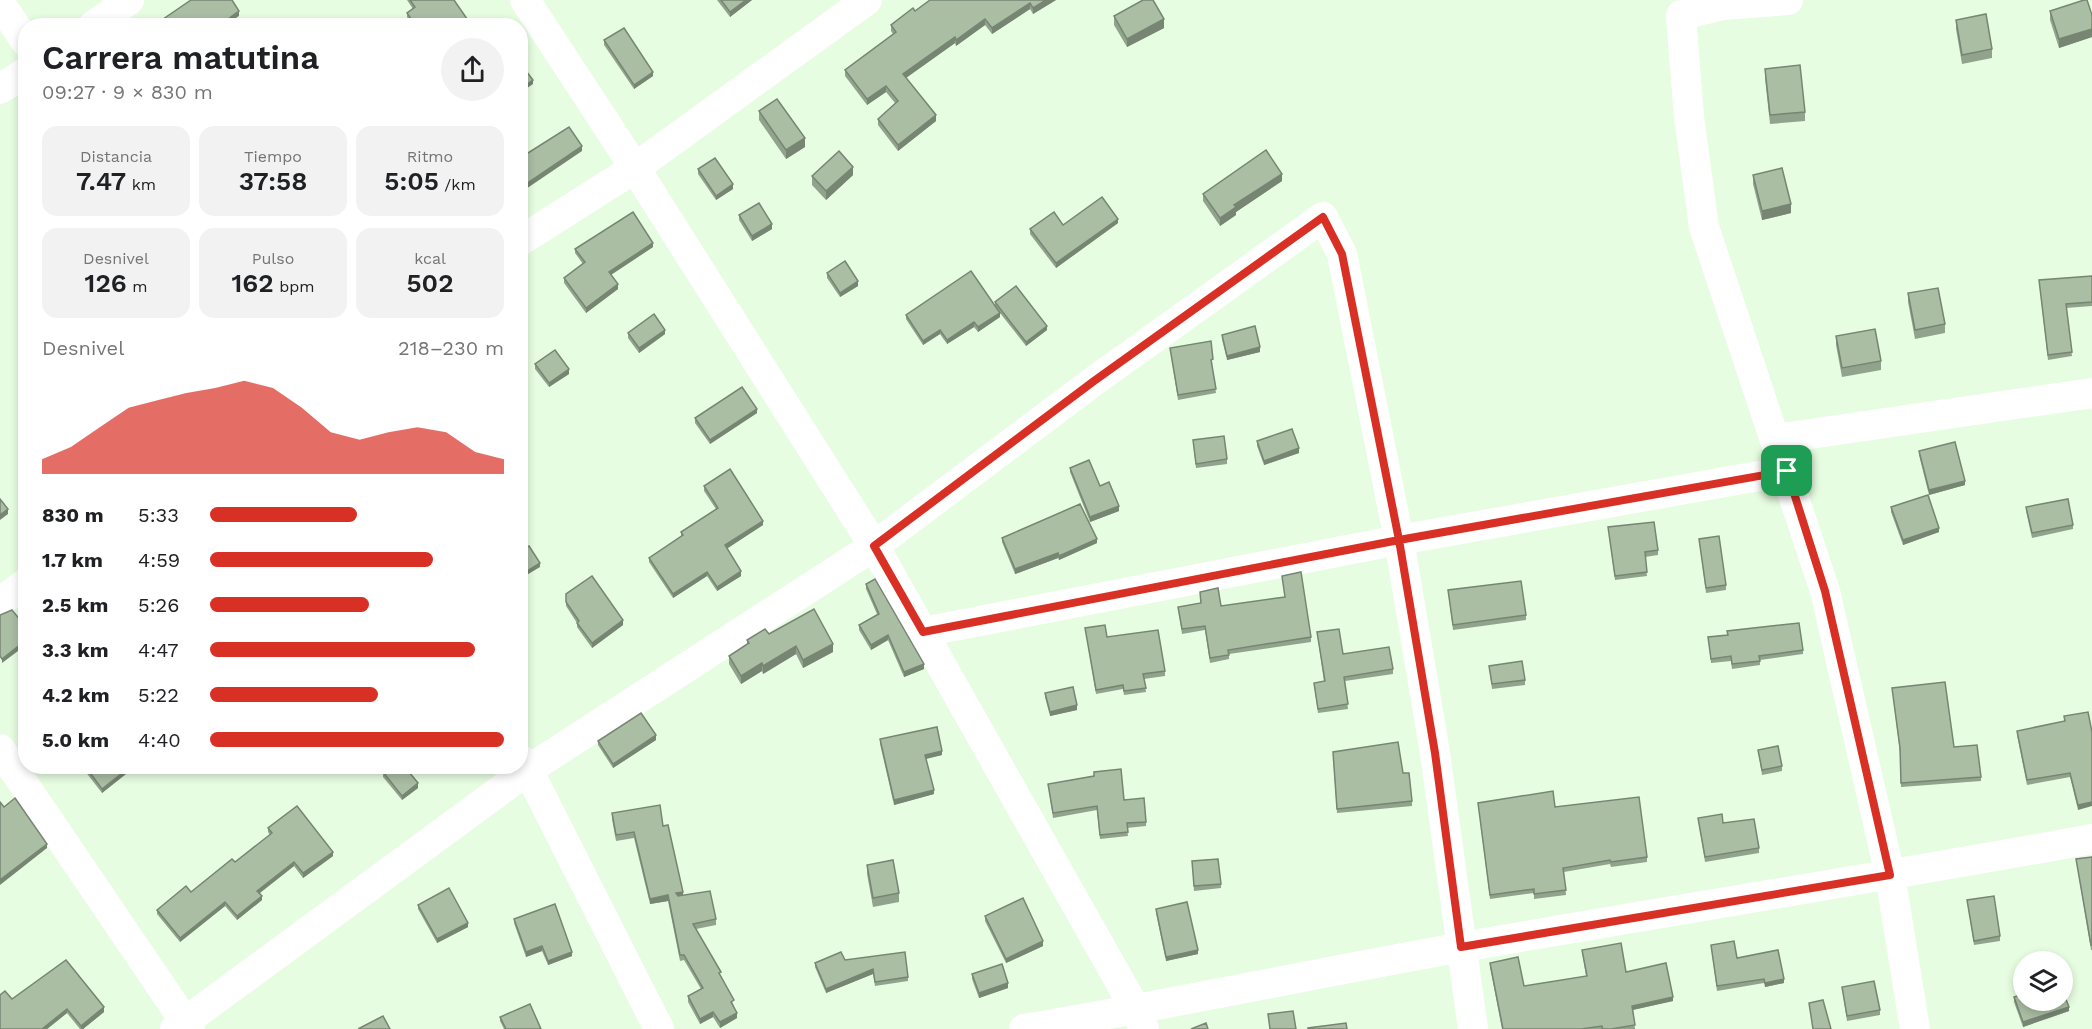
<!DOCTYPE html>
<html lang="es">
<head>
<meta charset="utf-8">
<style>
  :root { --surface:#fff; --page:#f2f2f2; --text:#202124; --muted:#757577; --accent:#d93025 }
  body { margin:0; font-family:"Work Sans",sans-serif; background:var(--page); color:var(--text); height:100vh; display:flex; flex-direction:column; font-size:22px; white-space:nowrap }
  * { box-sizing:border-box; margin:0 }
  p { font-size:20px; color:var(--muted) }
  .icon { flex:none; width:33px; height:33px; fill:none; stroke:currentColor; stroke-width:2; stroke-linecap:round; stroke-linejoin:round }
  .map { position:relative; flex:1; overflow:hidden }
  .side { position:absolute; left:18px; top:18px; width:510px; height:756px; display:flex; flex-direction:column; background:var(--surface); border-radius:24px; box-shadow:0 3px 9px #0003 }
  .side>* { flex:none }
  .buttons { position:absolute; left:2013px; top:951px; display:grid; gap:12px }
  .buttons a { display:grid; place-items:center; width:60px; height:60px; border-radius:50%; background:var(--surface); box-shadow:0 3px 9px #0003; font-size:30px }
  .pin { position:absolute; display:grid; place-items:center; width:51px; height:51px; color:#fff; margin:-26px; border-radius:12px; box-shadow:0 3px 9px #0006 }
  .round { display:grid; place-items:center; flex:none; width:63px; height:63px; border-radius:32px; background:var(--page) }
  .overview { display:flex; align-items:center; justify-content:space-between; height:102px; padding:0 24px }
  h1 { font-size:33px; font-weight:600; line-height:45px }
  .stats { display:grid; grid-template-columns:repeat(3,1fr); gap:9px; height:102px; padding:6px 24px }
  .stats div { display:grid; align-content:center; border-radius:15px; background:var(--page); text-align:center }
  .stats b { font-size:26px; font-weight:600 }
  .stats small { font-size:16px; font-weight:400 }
  .stats p { font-size:16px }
  .chart { height:168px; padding:12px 24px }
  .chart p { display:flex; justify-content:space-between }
  .chart svg { width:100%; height:108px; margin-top:6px; fill:var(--accent); opacity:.7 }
  ul { padding:0 24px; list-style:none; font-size:20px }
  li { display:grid; grid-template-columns:96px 72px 1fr; align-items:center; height:45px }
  li i { height:15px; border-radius:8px; background:var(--accent) }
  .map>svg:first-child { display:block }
</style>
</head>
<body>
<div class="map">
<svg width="2092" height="1029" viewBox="0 0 2092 1029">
  <rect width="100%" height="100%" fill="#e7fde1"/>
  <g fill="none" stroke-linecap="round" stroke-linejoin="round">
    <!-- minor -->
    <g stroke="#fff" stroke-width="30">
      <path d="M525,0L635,168L874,546L1136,1010L1144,1029"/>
      <path d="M1788,0L1724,5L1681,15L1689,117L1704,227L1825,591L1890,875L1915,1029"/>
      <path d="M0,3L26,42"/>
      <path d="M93,26L129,0"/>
      <path d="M0,89L26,72"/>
      <path d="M520,241L635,168L867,0"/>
      <path d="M1776,439L2092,393"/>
      <path d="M0,602L26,583"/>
      <path d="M923,632L1399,540L1787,471"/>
      <path d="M0,749L190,1029"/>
      <path d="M520,759L528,770L659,1029"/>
      <path d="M175,1029L528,770L874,546L1094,381L1323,217L1342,254L1399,540L1435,753L1473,1029"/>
      <path d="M1024,1029C1171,1004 1317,973 1463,947C1673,910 1883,877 2092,839"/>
    </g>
  </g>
  <!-- wall -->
  <g fill="#92a38d">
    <path d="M407,0H454L472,26H413L407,17V13L413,9Z"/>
    <path d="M717,0H752L730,17Z"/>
    <path d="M1056,0L1033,14L1030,9L992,34L985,25L956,46L955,43L906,78L936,121L898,151L878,125V119L895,103L886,92L867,105L845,76V70L893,34L891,31V25L915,11Z"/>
    <path d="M2050,11L2092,15V37L2059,48L2050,20Z"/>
    <path d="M1114,16L1164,28L1127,47L1114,25Z"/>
    <path d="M1956,20L1992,49V58L1962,64L1956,29Z"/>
    <path d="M604,40L653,76L634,89L604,45Z"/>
    <path d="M1765,69L1805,112V121L1770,124L1765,78Z"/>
    <path d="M759,111L805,147L786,159L759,120Z"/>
    <path d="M698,169L733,189L716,200L698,174Z"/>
    <path d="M853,175L826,200L812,185V176Z"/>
    <path d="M1753,175L1791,213L1762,220L1753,184Z"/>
    <path d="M1282,181L1236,212V215L1220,226L1203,201V194Z"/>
    <path d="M739,215L772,229L752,241L739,220Z"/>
    <path d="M1118,223L1056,268L1030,234V229L1063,225Z"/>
    <path d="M653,247L611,275L618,289L586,313L564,283V278L583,264L575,253V249Z"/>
    <path d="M827,273L858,286L840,297L827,278Z"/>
    <path d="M2092,276V306L2066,308L2072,356L2048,360L2039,280Z"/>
    <path d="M1908,293L1945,324V333L1915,339L1908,302Z"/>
    <path d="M995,302L1047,330L1026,346L1000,313V317L978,332L974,327L947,344L940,334L923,345L906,319V315L995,305Z"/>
    <path d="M628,333L665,334L639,353L628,338Z"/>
    <path d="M1222,335L1260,352L1227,360L1222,339Z"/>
    <path d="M1836,336L1881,361V370L1842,377L1836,345Z"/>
    <path d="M1170,348L1213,363L1212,364L1216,393L1178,400Z"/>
    <path d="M535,364L569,374L549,387L535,369Z"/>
    <path d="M757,413L710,444L695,423V418Z"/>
    <path d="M1193,440L1227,459V464L1196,468Z"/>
    <path d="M1257,441L1299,453L1264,465L1257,446Z"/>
    <path d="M1919,451L1965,485L1929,495L1919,455Z"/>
    <path d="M1070,468L1119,511L1090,522L1070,472Z"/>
    <path d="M704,486L763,525L727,548L741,576L717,591L707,576L673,598L649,562V558L681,536V532L716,509L704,491Z"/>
    <path d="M1891,507L1939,532L1903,545L1891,512Z"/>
    <path d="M2026,507L2073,525V529L2032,538L2026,511Z"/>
    <path d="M1608,527L1658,550V555L1645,557L1647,576L1615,580Z"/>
    <path d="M1002,538L1097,543L1059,560L1058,558L1015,574L1002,542Z"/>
    <path d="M1699,539L1726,585V590L1706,593Z"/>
    <path d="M1282,576L1311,637V642L1229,654V659L1210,663L1205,630L1182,634L1178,607L1201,603L1200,592L1221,606L1285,597Z"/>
    <path d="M866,584L924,669L904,677L888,640L871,650L859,630V625L877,614L866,589Z"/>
    <path d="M1448,590L1526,615V620L1453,630Z"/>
    <path d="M566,594L623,625L592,648L577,627V623L566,606Z"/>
    <path d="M1085,628L1107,637L1165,671V676L1144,679L1146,692L1124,695L1123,689L1096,694Z"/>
    <path d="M1727,631L1803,650V654L1760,660V665L1732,669L1731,661L1711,663L1708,637L1727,635Z"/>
    <path d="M1317,632L1343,654L1393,669V674L1345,681L1348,709L1318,713L1314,683L1324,682Z"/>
    <path d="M769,634L833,652L803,668L796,654L763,674L762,671L741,684L729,664V656L747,644V640Z"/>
    <path d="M1489,666L1525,680V685L1492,689Z"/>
    <path d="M1892,688L1954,747L1981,777V781L1901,787L1900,753Z"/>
    <path d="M1045,693L1077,710L1050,716L1045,697Z"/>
    <path d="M2064,716L2092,732L2078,810L2070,777L2027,785L2017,735V731L2064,722Z"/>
    <path d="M880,739L942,755L926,759L934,794L894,805L880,744Z"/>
    <path d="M656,740L613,768L598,745V741Z"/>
    <path d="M1758,750L1782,766V771L1762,775Z"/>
    <path d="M1333,757L1403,773L1412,801V806L1337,813Z"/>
    <path d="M81,766H136L102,793Z"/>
    <path d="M383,772L418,788L402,800L383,777Z"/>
    <path d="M1048,784L1124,800L1146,822V826L1127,828L1128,836L1100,839L1097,810L1053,818Z"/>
    <path d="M1478,803L1555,807L1647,857V862L1611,867L1610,864L1564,872L1566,895L1534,899V893L1490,899Z"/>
    <path d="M612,813L663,826L683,895L716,919V925L696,929L721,976L734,1006L737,1018L720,1028L713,1017L700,1024L688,1002V996L701,989L684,960L680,961L668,901L650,904L634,838L616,841L612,819Z"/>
    <path d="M1698,818L1723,823L1759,848V853L1705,862Z"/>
    <path d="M268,828L333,856L303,878L294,866L260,893L262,900L237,920L225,906L180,942L157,914V910L191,892L235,862L270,835L268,832Z"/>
    <path d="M2092,857V950H2091L2076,859Z"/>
    <path d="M1192,861L1221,884V888L1194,891Z"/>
    <path d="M867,865L899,893V902L873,907L867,874Z"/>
    <path d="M1967,900L2000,936V941L1974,945Z"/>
    <path d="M418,905L468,927L437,943L418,909Z"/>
    <path d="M1156,909L1198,954L1166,961L1156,913Z"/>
    <path d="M985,916L1043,946L1006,963L985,921Z"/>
    <path d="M514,919L572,956L548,965L542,951L526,957L514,923Z"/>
    <path d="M1711,945L1737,958L1784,983L1765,987L1764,983L1717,991Z"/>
    <path d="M1582,950L1626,972L1673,1001L1633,1010L1635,1029H1502L1490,967V963L1524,986L1586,976Z"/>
    <path d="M845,960L908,977V981L875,986L873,974L826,993L815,967V963Z"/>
    <path d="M972,974L1008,988L979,998L972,979Z"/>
    <path d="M1842,987L1880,1010V1015L1847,1021Z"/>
    <path d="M2014,997L2069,1011L2023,1027L2014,1002Z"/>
    <path d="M12,999L104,1012L83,1029H80L67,1013L47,1029H0Z"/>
    <path d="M500,1017L541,1029H504L500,1021Z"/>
  </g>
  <!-- shaded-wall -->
  <g fill="#778573">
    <path d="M746,0H752L730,17V12Z"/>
    <path d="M1046,0H1056L1033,14V8Z"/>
    <path d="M1030,3V9L992,34V28Z"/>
    <path d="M239,11V16L224,26H218Z"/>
    <path d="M985,19V25L956,46V40Z"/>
    <path d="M1164,19V28L1127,47V39Z"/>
    <path d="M2092,29V37L2059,48V39Z"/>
    <path d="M955,37V43L903,80V74Z"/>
    <path d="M653,72V76L634,89V85Z"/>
    <path d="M533,80V84L520,93V89Z"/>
    <path d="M886,86V92L867,105V99Z"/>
    <path d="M936,115V121L898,151V145Z"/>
    <path d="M805,138V147L786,159V150Z"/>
    <path d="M582,146V151L520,193V188Z"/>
    <path d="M853,167V175L826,200V191Z"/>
    <path d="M1282,174V181L1236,212V215L1220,226V218L1234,205Z"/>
    <path d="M733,184V189L716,200V196Z"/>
    <path d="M1791,204V213L1762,220V211Z"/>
    <path d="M1118,219V223L1056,268V263Z"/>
    <path d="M772,224V229L752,241V236Z"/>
    <path d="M653,243V247L609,276V272Z"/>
    <path d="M858,281V286L840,297V293Z"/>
    <path d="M618,284V289L586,313V308Z"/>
    <path d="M1000,313V317L978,332V327Z"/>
    <path d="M974,322V327L947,344V340Z"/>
    <path d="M1047,326V330L1026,346V342Z"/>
    <path d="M665,330V334L639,353V348Z"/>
    <path d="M940,330V334L923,345V341Z"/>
    <path d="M1260,347V352L1227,360V356Z"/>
    <path d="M569,369V374L549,387V383Z"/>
    <path d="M757,409V413L710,444V440Z"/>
    <path d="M1299,448V453L1264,465V461Z"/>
    <path d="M1965,481V485L1929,495V490Z"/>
    <path d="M1119,506V511L1090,522V517Z"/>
    <path d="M8,509V514L0,520V515Z"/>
    <path d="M763,521V525L725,550V545Z"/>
    <path d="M1939,528V532L1903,545V540Z"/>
    <path d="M1097,539V543L1059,560V556Z"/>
    <path d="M1058,553V558L1015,574V569Z"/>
    <path d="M540,563V567L525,576V580L520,583V578L524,573Z"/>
    <path d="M741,571V576L717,591V587Z"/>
    <path d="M707,572V576L673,598V594Z"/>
    <path d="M623,620V625L592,648V643Z"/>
    <path d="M888,635V640L871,650V645Z"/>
    <path d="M26,640V645L2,663V659Z"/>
    <path d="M833,644V652L803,668V660Z"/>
    <path d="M796,646V654L763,674V666Z"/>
    <path d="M762,663V671L741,684V676Z"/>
    <path d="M924,664V669L904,677V672Z"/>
    <path d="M1077,705V710L1050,716V712Z"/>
    <path d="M656,735V740L613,768V764Z"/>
    <path d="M942,751V755L925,759V755Z"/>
    <path d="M131,766H136L102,793V789Z"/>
    <path d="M418,783V788L402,800V796Z"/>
    <path d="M934,790V794L894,805V800Z"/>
    <path d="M2092,802V806L2078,810V805Z"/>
    <path d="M47,844V848L0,885V880Z"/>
    <path d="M333,852V856L303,878V873Z"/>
    <path d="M294,862V866L257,895V891Z"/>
    <path d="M683,892V897L676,899V893Z"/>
    <path d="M668,895V901L650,904V899Z"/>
    <path d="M262,896V900L237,920V916Z"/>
    <path d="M225,902V906L180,942V938Z"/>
    <path d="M468,923V927L437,943V939Z"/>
    <path d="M1043,941V946L1006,963V959Z"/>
    <path d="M542,946V951L526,957V952Z"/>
    <path d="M1198,950V954L1166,961V957Z"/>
    <path d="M572,952V956L548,965V961Z"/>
    <path d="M873,969V974L826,993V989Z"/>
    <path d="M1784,979V983L1765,987V983Z"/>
    <path d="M1008,983V988L979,998V993Z"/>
    <path d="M1673,997V1001L1632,1010V1006Z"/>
    <path d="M104,1007V1012L83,1029H81V1026Z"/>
    <path d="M2069,1007V1011L2023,1027V1022Z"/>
    <path d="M67,1009V1013L47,1029H42Z"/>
    <path d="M713,1012V1017L700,1024V1019Z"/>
    <path d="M737,1013V1018L720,1028V1022Z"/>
  </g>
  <!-- building -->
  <g fill="#aabea4" stroke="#778573" stroke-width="1.5">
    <path d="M191,0H232L239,11L218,26H215L213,22L207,26H153Z"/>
    <path d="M410,0H454L472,26H416L407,13L415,7Z"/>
    <path d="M721,0H746L730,12Z"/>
    <path d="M930,0H1046L1033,8L1030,3L992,28L985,19L956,40L955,37L903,74L936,115L898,145L878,119L898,101L886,86L867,99L845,70L896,32L891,25L913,8L915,11Z"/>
    <path d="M1143,0H1153L1164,19L1127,39L1114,16Z"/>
    <path d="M2084,0H2087L2092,15V29L2059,39L2050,11Z"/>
    <path d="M1986,14L1992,49L1962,55L1956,20Z"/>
    <path d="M624,28L653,72L634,85L604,40Z"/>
    <path d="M520,63L533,80L520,89Z"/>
    <path d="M1800,65L1805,112L1770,115L1765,69Z"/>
    <path d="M777,99L805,138L786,150L759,111Z"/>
    <path d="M569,127L582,146L520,188V158Z"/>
    <path d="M1266,150L1282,174L1234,205L1236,207L1220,218L1203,194Z"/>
    <path d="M839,151L853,167L826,191L812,176Z"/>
    <path d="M715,158L733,184L716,196L698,169Z"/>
    <path d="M1782,168L1791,204L1762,211L1753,175Z"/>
    <path d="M1102,197L1118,219L1056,263L1030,229L1054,212L1063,225Z"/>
    <path d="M759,203L772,224L752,236L739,215Z"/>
    <path d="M633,212L653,243L609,272L618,284L586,308L564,278L585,262L575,249Z"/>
    <path d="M845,261L858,281L840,293L827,273Z"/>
    <path d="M971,271L1000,313L978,327L974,322L947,340L940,330L923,341L906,315Z"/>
    <path d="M2092,276V302L2066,304L2072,352L2048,355L2039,280Z"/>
    <path d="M1016,286L1047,326L1026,342L995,302Z"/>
    <path d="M1938,288L1945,324L1915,330L1908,293Z"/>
    <path d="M654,314L665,330L639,348L628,333Z"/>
    <path d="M1255,326L1260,347L1227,356L1222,335Z"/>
    <path d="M1875,329L1881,361L1842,368L1836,336Z"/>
    <path d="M1211,341L1213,359L1211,360L1216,389L1178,395L1170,348Z"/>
    <path d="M555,350L569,369L549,383L535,364Z"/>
    <path d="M742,387L757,409L710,440L695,418Z"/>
    <path d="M1292,429L1299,448L1264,461L1257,441Z"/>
    <path d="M1224,436L1227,459L1196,464L1193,440Z"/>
    <path d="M1955,442L1965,481L1929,490L1919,451Z"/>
    <path d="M1089,460L1100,486L1109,482L1119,506L1090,517L1070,468Z"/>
    <path d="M730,469L763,521L725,545L741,571L717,587L707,572L673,594L649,558L683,535L681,532L718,508L704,486Z"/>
    <path d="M1928,495L1939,528L1903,540L1891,507Z"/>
    <path d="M0,499L8,509L0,515Z"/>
    <path d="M2068,499L2073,525L2032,533L2026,507Z"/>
    <path d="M1080,504L1097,539L1059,556L1058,553L1015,569L1002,538Z"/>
    <path d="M1654,522L1658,550L1645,552L1647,572L1615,576L1608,527Z"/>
    <path d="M1719,536L1726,585L1706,588L1699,539Z"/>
    <path d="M529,546L540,563L524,573L525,575L520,578V551Z"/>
    <path d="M1301,572L1311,637L1228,650L1229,655L1210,658L1205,626L1182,629L1178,607L1201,603L1200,592L1218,588L1221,606L1285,597L1282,576Z"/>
    <path d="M592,576L623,620L592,643L577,623L579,621L566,602V594Z"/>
    <path d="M875,579L924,664L904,672L888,635L871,645L859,625L879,614L866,584Z"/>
    <path d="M1521,581L1526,615L1453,625L1448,590Z"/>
    <path d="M814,609L833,644L803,660L796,646L763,666L762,663L741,676L729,656L749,643L747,640L765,629L769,634Z"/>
    <path d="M12,610L26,627V640L2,659L0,656V615Z"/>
    <path d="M1799,623L1803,650L1759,656L1760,661L1732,664L1731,656L1711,659L1708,637L1728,635L1727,631Z"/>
    <path d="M1105,625L1107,637L1158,630L1165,671L1143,674L1146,688L1124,691L1123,685L1096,690L1085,628Z"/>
    <path d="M1339,629L1343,654L1389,647L1393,669L1344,677L1348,704L1318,709L1314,683L1325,681L1317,632Z"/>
    <path d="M1522,661L1525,680L1492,684L1489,666Z"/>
    <path d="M1945,682L1954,747L1977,745L1981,777L1901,783L1900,748L1892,688Z"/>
    <path d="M1073,687L1077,705L1050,712L1045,693Z"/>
    <path d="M2088,712L2092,732V802L2078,805L2070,773L2027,780L2017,731L2065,721L2064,716Z"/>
    <path d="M641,713L656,735L613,764L598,741Z"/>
    <path d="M937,727L942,751L925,755L934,790L894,800L880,739Z"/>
    <path d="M1398,742L1403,773H1409L1412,801L1337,809L1333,752Z"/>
    <path d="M1778,746L1782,766L1762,770L1758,750Z"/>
    <path d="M85,766H131L102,789Z"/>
    <path d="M390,766H404L418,783L402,796L383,772Z"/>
    <path d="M1121,769L1124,800L1144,798L1146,822L1127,823L1128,832L1100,835L1097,806L1053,813L1048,784L1094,776V772Z"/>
    <path d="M1553,791L1555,807L1639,797L1647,857L1611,862L1610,860L1563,868L1566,890L1534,894V889L1490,895L1478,803Z"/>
    <path d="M15,798L47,844L0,880V802L4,807Z"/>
    <path d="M660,805L663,826L668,825L683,892L676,893L678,896L710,891L716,919L693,924L721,972L719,973L734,1000L731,1002L737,1013L720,1022L713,1012L700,1019L688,996L703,988L684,955H680L668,895L650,899L634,832L616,835L612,813Z"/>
    <path d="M297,806L333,852L303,873L294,862L257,891L262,896L237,916L225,902L180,938L157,910L186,886L191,892L232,859L235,862L272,833L268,828Z"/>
    <path d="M1722,814L1723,823L1754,819L1759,848L1705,857L1698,818Z"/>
    <path d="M2092,857V945H2091L2076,859Z"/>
    <path d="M1218,859L1221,884L1194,886L1192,861Z"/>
    <path d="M893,860L899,893L873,898L867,865Z"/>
    <path d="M449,888L468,923L437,939L418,905Z"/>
    <path d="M1994,896L2000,936L1974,941L1967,900Z"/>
    <path d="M1023,898L1043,941L1006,959L985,916Z"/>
    <path d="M1187,902L1198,950L1166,957L1156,909Z"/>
    <path d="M555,904L572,952L548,961L542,946L526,952L514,919Z"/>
    <path d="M1734,941L1737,958L1778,950L1784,979L1765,983L1764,979L1717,986L1711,945Z"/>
    <path d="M1621,943L1626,972L1666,963L1673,997L1632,1006L1635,1025L1611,1029H1603L1602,1026L1581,1029H1503L1490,963L1518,957L1524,986L1587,976L1582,950Z"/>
    <path d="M841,952L845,960L905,952L908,977L875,982L873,969L826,989L815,963Z"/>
    <path d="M66,960L104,1007L81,1026L67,1009L42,1029H0V995L5,991L12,999Z"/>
    <path d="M1002,964L1008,983L979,993L972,974Z"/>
    <path d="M1874,981L1880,1010L1847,1016L1842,987Z"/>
    <path d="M2062,989L2069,1007L2023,1022L2014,997L2024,994V1000H2062Z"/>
    <path d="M1823,1000L1831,1029H1813L1809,1003Z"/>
    <path d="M530,1004L541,1029H506L500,1017Z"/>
    <path d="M1293,1011L1296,1029H1269H1270L1268,1014Z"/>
    <path d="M383,1016L390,1029H358Z"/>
    <path d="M1206,1023L1208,1029H1191Z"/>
    <path d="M1346,1023L1347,1029H1308V1028Z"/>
  </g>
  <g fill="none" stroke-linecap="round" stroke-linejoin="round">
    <defs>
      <path id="route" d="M1787,471L1399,540L923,632L874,546L1094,381L1323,217L1342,254L1399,540L1435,753L1461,947L1890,875L1825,591L1787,471"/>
    </defs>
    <!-- route casing -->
    <use href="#route" stroke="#fff" stroke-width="12"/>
    <!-- route -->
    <use href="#route" stroke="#d93025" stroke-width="8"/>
  </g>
</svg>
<div class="buttons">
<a><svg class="icon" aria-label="layers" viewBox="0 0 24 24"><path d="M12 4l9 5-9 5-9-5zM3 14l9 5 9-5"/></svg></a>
</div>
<div class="pin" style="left:1787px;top:471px;background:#1e9e55"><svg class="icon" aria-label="arrive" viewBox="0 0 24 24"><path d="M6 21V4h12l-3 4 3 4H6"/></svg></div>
<section class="side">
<div class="overview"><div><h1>Carrera matutina</h1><p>09:27 · 9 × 830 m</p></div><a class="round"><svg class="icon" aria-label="share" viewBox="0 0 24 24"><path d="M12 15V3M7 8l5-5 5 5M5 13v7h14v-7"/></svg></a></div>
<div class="stats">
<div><p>Distancia</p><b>7.47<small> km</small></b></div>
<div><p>Tiempo</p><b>37:58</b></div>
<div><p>Ritmo</p><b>5:05<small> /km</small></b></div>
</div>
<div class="stats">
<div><p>Desnivel</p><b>126<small> m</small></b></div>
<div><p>Pulso</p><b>162<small> bpm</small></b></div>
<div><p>kcal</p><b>502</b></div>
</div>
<div class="chart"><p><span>Desnivel</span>218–230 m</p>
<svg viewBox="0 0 160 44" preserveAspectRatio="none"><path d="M0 44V38L10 33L20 25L30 17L40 14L50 11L60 9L70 6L80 9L90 17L100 27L110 30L120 27L130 25L140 27L150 35L160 38V44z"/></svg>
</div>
<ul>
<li><b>830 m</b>5:33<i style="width:50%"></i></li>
<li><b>1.7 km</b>4:59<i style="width:76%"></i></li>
<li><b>2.5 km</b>5:26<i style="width:54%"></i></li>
<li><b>3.3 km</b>4:47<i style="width:90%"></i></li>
<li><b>4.2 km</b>5:22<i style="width:57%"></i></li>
<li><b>5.0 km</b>4:40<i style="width:100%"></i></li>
</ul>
</section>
</div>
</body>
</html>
